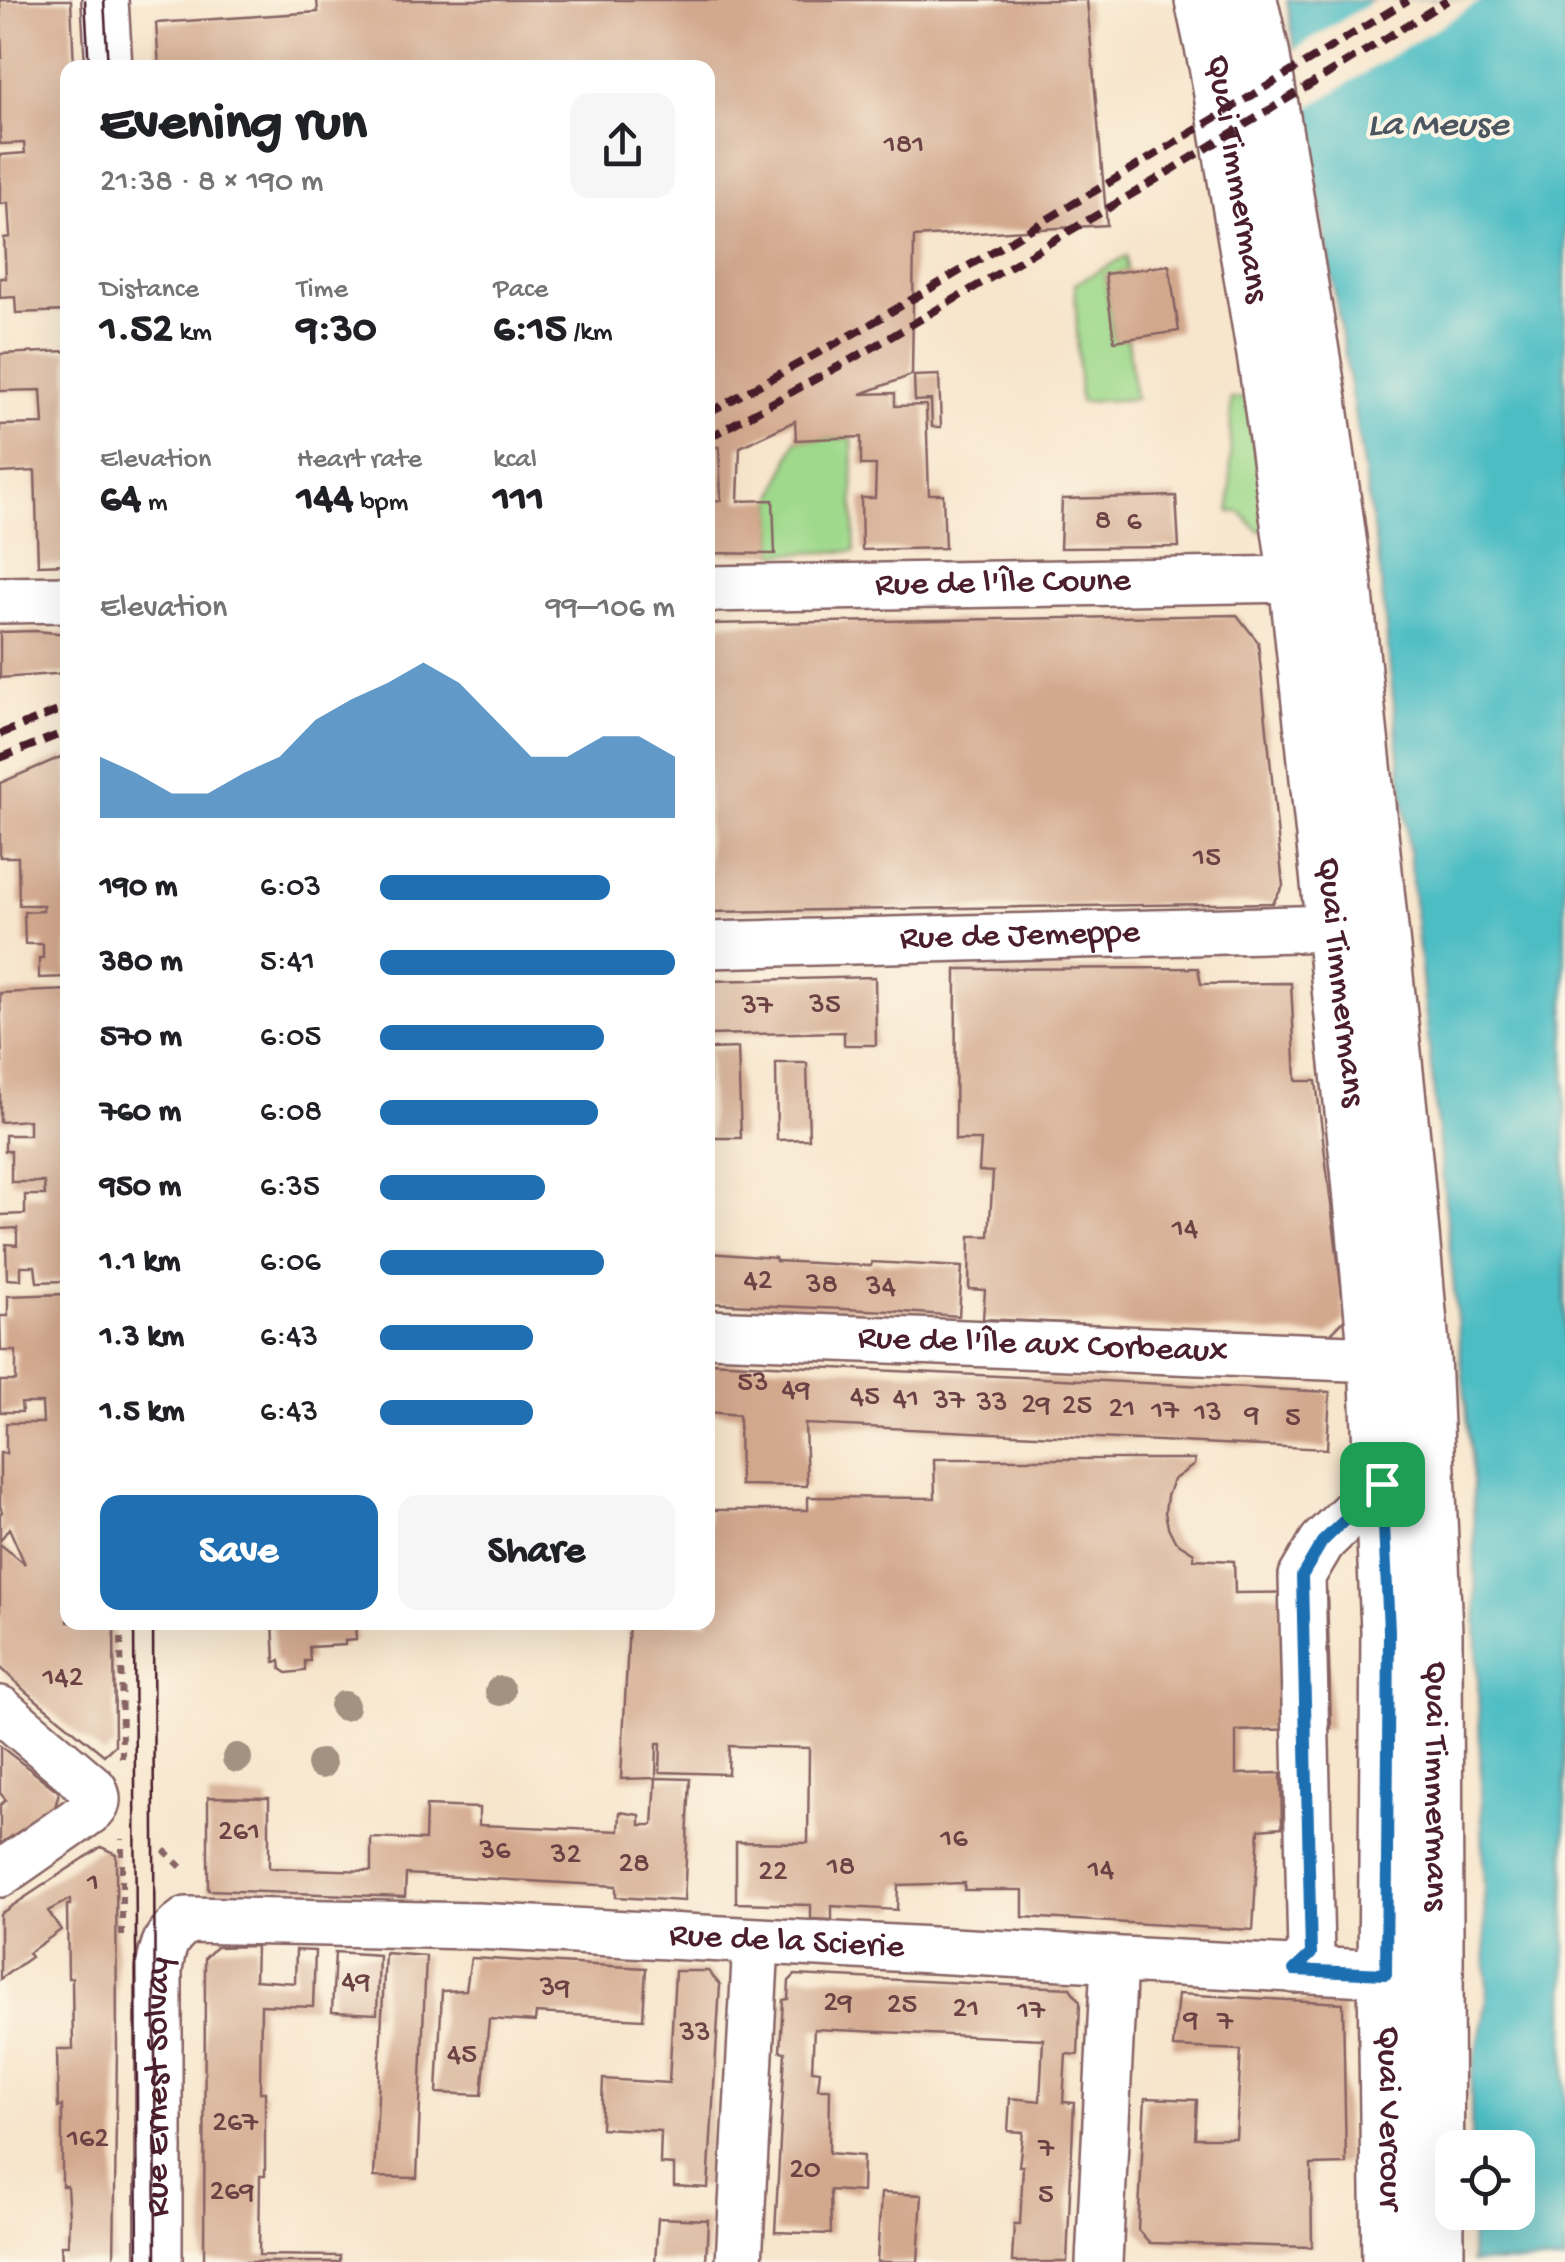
<!DOCTYPE html>
<html lang="en">
<head>
<meta charset="utf-8">
<style>
  :root { --surface:#fff; --page:#f6f6f6; --text:#202124; --muted:#757577; --accent:#1f6fb2 }
  body { margin:0; font-family:"Gochi Hand",sans-serif; background:var(--page); color:var(--text); height:100vh; display:flex; flex-direction:column; font-size:38px; white-space:nowrap }
  * { box-sizing:border-box; margin:0 }
  p { font-size:32px; color:var(--muted) }
  .icon { flex:none; width:55px; height:55px; fill:none; stroke:currentColor; stroke-width:2; stroke-linecap:round; stroke-linejoin:round }
  .map { position:relative; flex:1; overflow:hidden }
  .side { position:absolute; left:60px; top:60px; width:655px; height:1570px; display:flex; flex-direction:column; background:var(--surface); border-radius:20px; box-shadow:0 10px 40px #0002 }
  .side>* { flex:none }
  .fabs { position:absolute; left:1435px; top:2130px; display:grid; gap:20px }
  .fabs a { display:grid; place-items:center; width:100px; height:100px; border-radius:20px; background:var(--surface); box-shadow:0 10px 40px #0002; font-size:50px }
  .pin { position:absolute; display:grid; place-items:center; width:85px; height:85px; color:#fff; margin:-42px; border-radius:20px; box-shadow:0 5px 15px #0006 }
  .round { display:grid; place-items:center; flex:none; width:105px; height:105px; border-radius:20px; background:var(--page) }
  .headline { display:flex; align-items:center; justify-content:space-between; height:170px; padding:0 40px }
  h1 { font-size:55px; font-weight:700; line-height:75px }
  .stats { display:grid; grid-template-columns:repeat(3,1fr); gap:15px; height:170px; padding:10px 40px }
  .stats div { display:grid; align-content:center }
  .stats b { font-size:42px; font-weight:700 }
  .stats small { font-size:28px; font-weight:400 }
  .stats p { font-size:28px }
  .chart { height:280px; padding:20px 40px }
  .chart p { display:flex; justify-content:space-between }
  .chart svg { width:100%; height:180px; margin-top:10px; fill:var(--accent); opacity:.7 }
  .cta { display:flex; gap:20px; margin-top:auto; padding:20px 40px }
  .cta a { flex:1; height:115px; border-radius:20px; background:var(--accent); color:#fff; font-size:40px; font-weight:700; line-height:115px; text-align:center }
  .cta a+a { background:var(--page); color:var(--text) }
  ul { padding:0 40px; list-style:none; font-size:32px }
  li { display:grid; grid-template-columns:160px 120px 1fr; align-items:center; height:75px }
  li i { height:25px; border-radius:12px; background:var(--accent) }
  .map>svg:first-child { display:block }
</style>
</head>
<body>
<div class="map">
<svg width="1565" height="2262" viewBox="0 0 1565 2262">
  <rect width="100%" height="100%" fill="#fcf5e5"/>
  <filter id="ink" filterUnits="userSpaceOnUse"><feTurbulence type="fractalNoise" baseFrequency=".01" numOctaves="2"/><feDisplacementMap in="SourceGraphic" scale="20" xChannelSelector="R" yChannelSelector="G"/><feConvolveMatrix kernelMatrix="1 2 1 2 8 2 1 2 1" color-interpolation-filters="sRGB"/></filter>
  <filter id="wash" filterUnits="userSpaceOnUse"><feTurbulence type="fractalNoise" baseFrequency=".0048" numOctaves="4" result="noise"/><feDisplacementMap in="SourceGraphic" scale="40" xChannelSelector="R" yChannelSelector="G"/><feGaussianBlur stdDeviation="2.25" result="paint"/><feColorMatrix in="noise" values="0 0 0 0 0 0 0 0 0 0 0 0 0 0 0 0 0 1.4 0 .05"/><feComposite in="paint" operator="in"/></filter>
  <g filter="url(#wash)">
    <rect width="100%" height="100%" fill="#f7e5cc"/>
    <!-- green -->
    <g fill="#9fd98c" stroke="#747c5c" stroke-width="2.5">
      <path d="M1126,256L1127,271L1105,275L1114,340L1128,339L1135,399L1080,402L1075,284Z"/>
      <path d="M1252,398L1267,528L1259,531L1240,512H1230L1231,399Z"/>
      <path d="M852,438L855,551L775,554L773,500L796,440Z"/>
    </g>
    <!-- water -->
    <path fill="#4ebdc4" stroke="#4c6e78" stroke-width="2.5" d="M1287,0H1565V2262H1471V2213L1518,2212V2148L1471,2147V2078L1487,2001L1472,1464L1380,571Z"/>
    <!-- pier -->
    <path fill="#f7e5cc" d="M1374,0H1482L1302,112L1291,52Z"/>
    <g id="blocks">
      <!-- building -->
      <g fill="#d3a98e">
        <path d="M0,0H71L74,68H68V311L16,313L15,297L0,298V278H6L4,238L10,237L8,203L0,204V155L25,153L24,143L0,144V58H2Z"/>
        <path d="M317,0H1087L1107,225L914,237L912,375L861,394L895,393V406L926,405L929,494H943L945,548L862,550L861,498H875L876,465H861V437L796,440L795,421L740,447L738,501L773,500L775,554L708,553V502L721,500L719,447H708V68H159L156,23L318,12Z"/>
        <path d="M1169,265L1179,331L1114,341L1105,274Z"/>
        <path d="M68,351V564L38,565L35,471L0,473V425L43,424L41,390L0,391V354Z"/>
        <path d="M939,375L941,427H932L931,400L915,401L914,376Z"/>
        <path d="M1176,496L1179,547L1060,548L1062,499Z"/>
        <path d="M1237,615L1258,642L1283,886L1273,903L708,912V624Z"/>
        <path d="M35,631L68,634V673L0,678V632Z"/>
        <path d="M63,756H68V977L39,978V958H43V944H25L24,912L43,911V905H19L18,857H0V783Z"/>
        <path d="M1198,968L1201,984L1291,983L1296,1081H1316L1345,1319L1328,1336L983,1319L985,1290L969,1289L970,1236H989L993,1172L979,1171L981,1140H955L956,969Z"/>
        <path d="M875,977L876,1045H844V1032L708,1035V981Z"/>
        <path d="M68,990V1622H114L115,1745L104,1755L25,1691L0,1667V1544L25,1564L9,1528L0,1541V1514L2,1512L0,1506V1453L6,1454V1423H43L42,1403H21L22,1412H0V1381H16V1351H1L0,1316H8V1296L65,1294L64,1281L37,1282L35,1266H21V1280L7,1279L6,1244L17,1245V1228L0,1229V1215L25,1214V1195H45L44,1182H11V1151H5V1135H29V1120L0,1122V1063H2L0,993Z"/>
        <path d="M738,1048L741,1138H711L709,1049Z"/>
        <path d="M776,1063H807L809,1139L777,1140Z"/>
        <path d="M708,1253L775,1258L776,1261L871,1266L872,1262L962,1267L959,1316L890,1311L708,1303Z"/>
        <path d="M708,1362L1330,1392L1327,1449L805,1424L807,1486L740,1485L739,1415L708,1412Z"/>
        <path d="M934,1459H1195L1194,1465L1173,1480L1167,1496L1165,1512L1168,1527L1175,1541L1194,1553V1559L1234,1561L1235,1593L1327,1592L1331,1728L1236,1731V1774L1281,1773L1282,1827L1259,1829L1253,1930L1023,1917V1890H964L965,1883L898,1885L897,1910L832,1906V1920L811,1919V1905L736,1903V1842L808,1843L809,1748L729,1746L728,1774L660,1772L661,1743H657L656,1778L621,1779L629,1622H708V1510H808V1497L935,1498Z"/>
        <path d="M273,1622H355L356,1640L345,1641V1645L309,1647L310,1661H305V1671L287,1673L281,1669L280,1661L275,1662Z"/>
        <path d="M0,1746L59,1792L55,1808L0,1844V1805L6,1800L0,1793Z"/>
        <path d="M656,1778L690,1779L684,1901L616,1897V1886L406,1874L405,1897L208,1890V1797L269,1798V1868L371,1871V1838L425,1840L426,1806L479,1808V1825L619,1831L620,1812L640,1815V1825H653Z"/>
        <path d="M101,1847L116,1854L117,2048L114,2262H62L61,2245H68L69,2217L67,2186H62V2106L58,2108L57,2049H73L72,1978H68L67,1905H70V1899L48,1911L61,1930L28,1953L31,1957L0,1979V1914Z"/>
        <path d="M256,1946L255,1980L295,1983L296,1950L315,1951L313,2007L261,2005L260,2092H265V2176H260L259,2255L340,2256V2262H204L205,1958L216,1947Z"/>
        <path d="M335,1952L379,1955L377,2014L332,2012Z"/>
        <path d="M385,1953L426,1956L417,2178L374,2177Z"/>
        <path d="M471,1958L646,1968L643,2019L536,2013L535,2022L489,2019L482,2095L437,2093L442,1991L466,1990Z"/>
        <path d="M675,1971H708L720,1985L708,2188L674,2186V2165L660,2164L661,2131L601,2128L603,2079L669,2083Z"/>
        <path d="M795,1975L1070,1988L1080,2002L1078,2055L1066,2054L1063,2102L1074,2103L1067,2262H1012L1014,2224H1020L1023,2166H1019L1023,2132L1008,2131L1010,2098L1040,2101L1043,2039L814,2029L812,2070L820,2071L818,2089H830L829,2153L863,2156L862,2192L830,2190L831,2234L775,2232L785,2052L780,2051L783,2000L788,1999L789,1981Z"/>
        <path d="M1178,1994L1343,2003L1346,2164L1311,2165L1312,2247L1150,2243L1138,2230L1145,2098L1197,2100L1195,2138H1236L1241,2050L1173,2047Z"/>
        <path d="M881,2193L922,2195L918,2262H877Z"/>
        <path d="M658,2218L708,2220L706,2262H655Z"/>
      </g>
    </g>
  </g>
  <g filter="url(#ink)">
    <use href="#blocks" fill-opacity="0" stroke="#876463" stroke-width="2.5"/>
    <g fill="none" stroke-linecap="round" stroke-linejoin="round">
      <defs>
        <g id="minor">
          <path d="M105,0L109,68"/>
          <path id="s1" d="M708,589L1297,579"/>
          <path d="M0,600L68,599"/>
          <path id="s2" d="M708,945L1334,928"/>
          <path id="s3" d="M708,1333L1377,1359"/>
          <path d="M0,1709L94,1789C99,1799 98,1805 89,1812L0,1874"/>
          <path d="M1294,1970L1311,1954L1302,1576L1322,1542L1382,1483"/>
          <path id="s4" d="M159,2262V1970C163,1944 165,1936 187,1920L477,1926L1386,1974"/>
          <path d="M739,2262L756,1942"/>
          <path d="M1099,2262L1114,1961"/>
        </g>
        <g id="major">
          <path id="s5" d="M1203,0L1218,70L1266,360L1297,579L1359,1168L1377,1359L1389,1631L1386,1974L1390,2262"/>
          <path id="s6" d="M1249,0L1261,51L1319,400L1343,575L1405,1167L1422,1357L1434,1632L1436,2262"/>
        </g>
      </defs>
      <!-- minor casing -->
      <use href="#minor" stroke="#876463" stroke-width="50"/>
      <!-- major casing -->
      <use href="#major" stroke="#876463" stroke-width="60"/>
      <!-- path -->
      <g stroke="#876463" stroke-width="6" stroke-dasharray="8 8" stroke-linecap="butt">
        <path d="M121,1622L122,1761"/>
        <path d="M164,1850L186,1872"/>
        <path d="M122,1936V1839"/>
      </g>
      <!-- minor -->
      <use href="#minor" stroke="#fff" stroke-width="45"/>
      <!-- major -->
      <use href="#major" stroke="#fff" stroke-width="55"/>
      <!-- tram -->
      <g stroke="#4a1f2b" stroke-width="2.5">
        <path d="M85,0L89,68"/>
        <path d="M104,0L108,68"/>
        <path d="M134,1622L138,2262"/>
        <path d="M153,1622L156,2262"/>
      </g>
      <!-- rail -->
      <g stroke="#4a1f2b" stroke-width="8" stroke-dasharray="15 8" stroke-linecap="butt">
        <path d="M708,413L862,329L1127,172L1408,0"/>
        <path d="M708,438L872,348L1139,190L1448,0"/>
        <path d="M0,734L68,707"/>
        <path d="M0,758L68,731"/>
      </g>
    </g>
    <!-- trees -->
    <g fill="#a39281">
      <circle cx="500" cy="1691" r="15"/>
      <circle cx="344" cy="1706" r="15"/>
      <circle cx="237" cy="1758" r="15"/>
      <circle cx="321" cy="1764" r="15"/>
    </g>
  </g>
  <g fill="none" stroke-linecap="round" stroke-linejoin="round" filter="url(#ink)">
    <defs>
      <path id="route" d="M1382,1484L1389,1631L1386,1974L1294,1970L1311,1954L1302,1576L1322,1542Z"/>
    </defs>
    <!-- route casing -->
    <use href="#route" stroke="#fff" stroke-width="20"/>
    <!-- route -->
    <use href="#route" stroke="#1f6fb2" stroke-width="12"/>
  </g>
  <g text-anchor="middle" dominant-baseline="central" stroke-width="8" stroke-linejoin="round" paint-order="stroke">
    <!-- number labels -->
    <g font-size="30" fill="#6c4244">
      <text x="904" y="146">181</text>
      <text x="1103" y="522">8</text>
      <text x="1134" y="523">6</text>
      <text x="1207" y="859">15</text>
      <text x="825" y="1006">35</text>
      <text x="757" y="1007">37</text>
      <text x="1185" y="1230">14</text>
      <text x="758" y="1282">42</text>
      <text x="822" y="1286">38</text>
      <text x="881" y="1288">34</text>
      <text x="753" y="1384">53</text>
      <text x="796" y="1391">49</text>
      <text x="865" y="1398">45</text>
      <text x="906" y="1400">41</text>
      <text x="949" y="1402">37</text>
      <text x="992" y="1404">33</text>
      <text x="1036" y="1406">29</text>
      <text x="1077" y="1407">25</text>
      <text x="1122" y="1410">21</text>
      <text x="1165" y="1412">17</text>
      <text x="1208" y="1414">13</text>
      <text x="1252" y="1416">9</text>
      <text x="1293" y="1419">5</text>
      <text x="63" y="1679">142</text>
      <text x="239" y="1833">261</text>
      <text x="954" y="1840">16</text>
      <text x="495" y="1852">36</text>
      <text x="566" y="1856">32</text>
      <text x="634" y="1865">28</text>
      <text x="841" y="1868">18</text>
      <text x="1101" y="1871">14</text>
      <text x="773" y="1873">22</text>
      <text x="93" y="1884">1</text>
      <text x="356" y="1983">49</text>
      <text x="555" y="1989">39</text>
      <text x="838" y="2004">29</text>
      <text x="902" y="2006">25</text>
      <text x="966" y="2010">21</text>
      <text x="1031" y="2012">17</text>
      <text x="1191" y="2021">9</text>
      <text x="1225" y="2023">7</text>
      <text x="695" y="2034">33</text>
      <text x="462" y="2056">45</text>
      <text x="235" y="2124">267</text>
      <text x="88" y="2140">162</text>
      <text x="1046" y="2150">7</text>
      <text x="805" y="2171">20</text>
      <text x="232" y="2193">269</text>
      <text x="1046" y="2196">5</text>
    </g>
    <!-- street labels -->
    <g font-size="35" fill="#4a1f2b" stroke="#fcf5e5">
      <text stroke="none"><textPath href="#s5" startOffset="182">Quai Timmermans</textPath></text>
      <text stroke="none"><textPath href="#s1" startOffset="295">Rue de l'Île Coune</textPath></text>
      <text stroke="none"><textPath href="#s2" startOffset="312">Rue de Jemeppe</textPath></text>
      <text stroke="none"><textPath href="#s5" startOffset="992">Quai Timmermans</textPath></text>
      <text stroke="none"><textPath href="#s3" startOffset="335">Rue de l'Île aux Corbeaux</textPath></text>
      <text stroke="none"><textPath href="#s6" startOffset="1798">Quai Timmermans</textPath></text>
      <text stroke="none"><textPath href="#s4" startOffset="952">Rue de la Scierie</textPath></text>
      <text stroke="none"><textPath href="#s4" startOffset="175">Rue Ernest Solvay</textPath></text>
      <text stroke="none"><textPath href="#s5" startOffset="2130">Quai Vercour</textPath></text>
    </g>
    <!-- water labels -->
    <g font-size="38" font-style="italic" fill="#4b5661" stroke="#fcf5e5">
      <text x="1438" y="127">La Meuse</text>
    </g>
  </g>
</svg>
<div class="fabs">
<a><svg class="icon" aria-label="locate" viewBox="0 0 24 24"><circle cx="12" cy="12" r="6"/><path d="M12 2v4M12 18v4M2 12h4M18 12h4"/></svg></a>
</div>
<div class="pin" style="left:1382px;top:1484px;background:#1e9e55"><svg class="icon" aria-label="arrive" viewBox="0 0 24 24"><path d="M6 21V4h12l-3 4 3 4H6"/></svg></div>
<section class="side">
<div class="headline"><div><h1>Evening run</h1><p>21:38 · 8 × 190 m</p></div><a class="round"><svg class="icon" aria-label="share" viewBox="0 0 24 24"><path d="M12 15V3M7 8l5-5 5 5M5 13v7h14v-7"/></svg></a></div>
<div class="stats">
<div><p>Distance</p><b>1.52<small> km</small></b></div>
<div><p>Time</p><b>9:30</b></div>
<div><p>Pace</p><b>6:15<small> /km</small></b></div>
</div>
<div class="stats">
<div><p>Elevation</p><b>64<small> m</small></b></div>
<div><p>Heart rate</p><b>144<small> bpm</small></b></div>
<div><p>kcal</p><b>111</b></div>
</div>
<div class="chart"><p><span>Elevation</span>99–106 m</p>
<svg viewBox="0 0 160 44" preserveAspectRatio="none"><path d="M0 44V29L10 33L20 38L30 38L40 33L50 29L60 20L70 15L80 11L90 6L100 11L110 20L120 29L130 29L140 24L150 24L160 29V44z"/></svg>
</div>
<ul>
<li><b>190 m</b>6:03<i style="width:78%"></i></li>
<li><b>380 m</b>5:41<i style="width:100%"></i></li>
<li><b>570 m</b>6:05<i style="width:76%"></i></li>
<li><b>760 m</b>6:08<i style="width:74%"></i></li>
<li><b>950 m</b>6:35<i style="width:56%"></i></li>
<li><b>1.1 km</b>6:06<i style="width:76%"></i></li>
<li><b>1.3 km</b>6:43<i style="width:52%"></i></li>
<li><b>1.5 km</b>6:43<i style="width:52%"></i></li>
</ul>
<div class="cta"><a>Save</a><a>Share</a></div>
</section>
</div>
</body>
</html>
